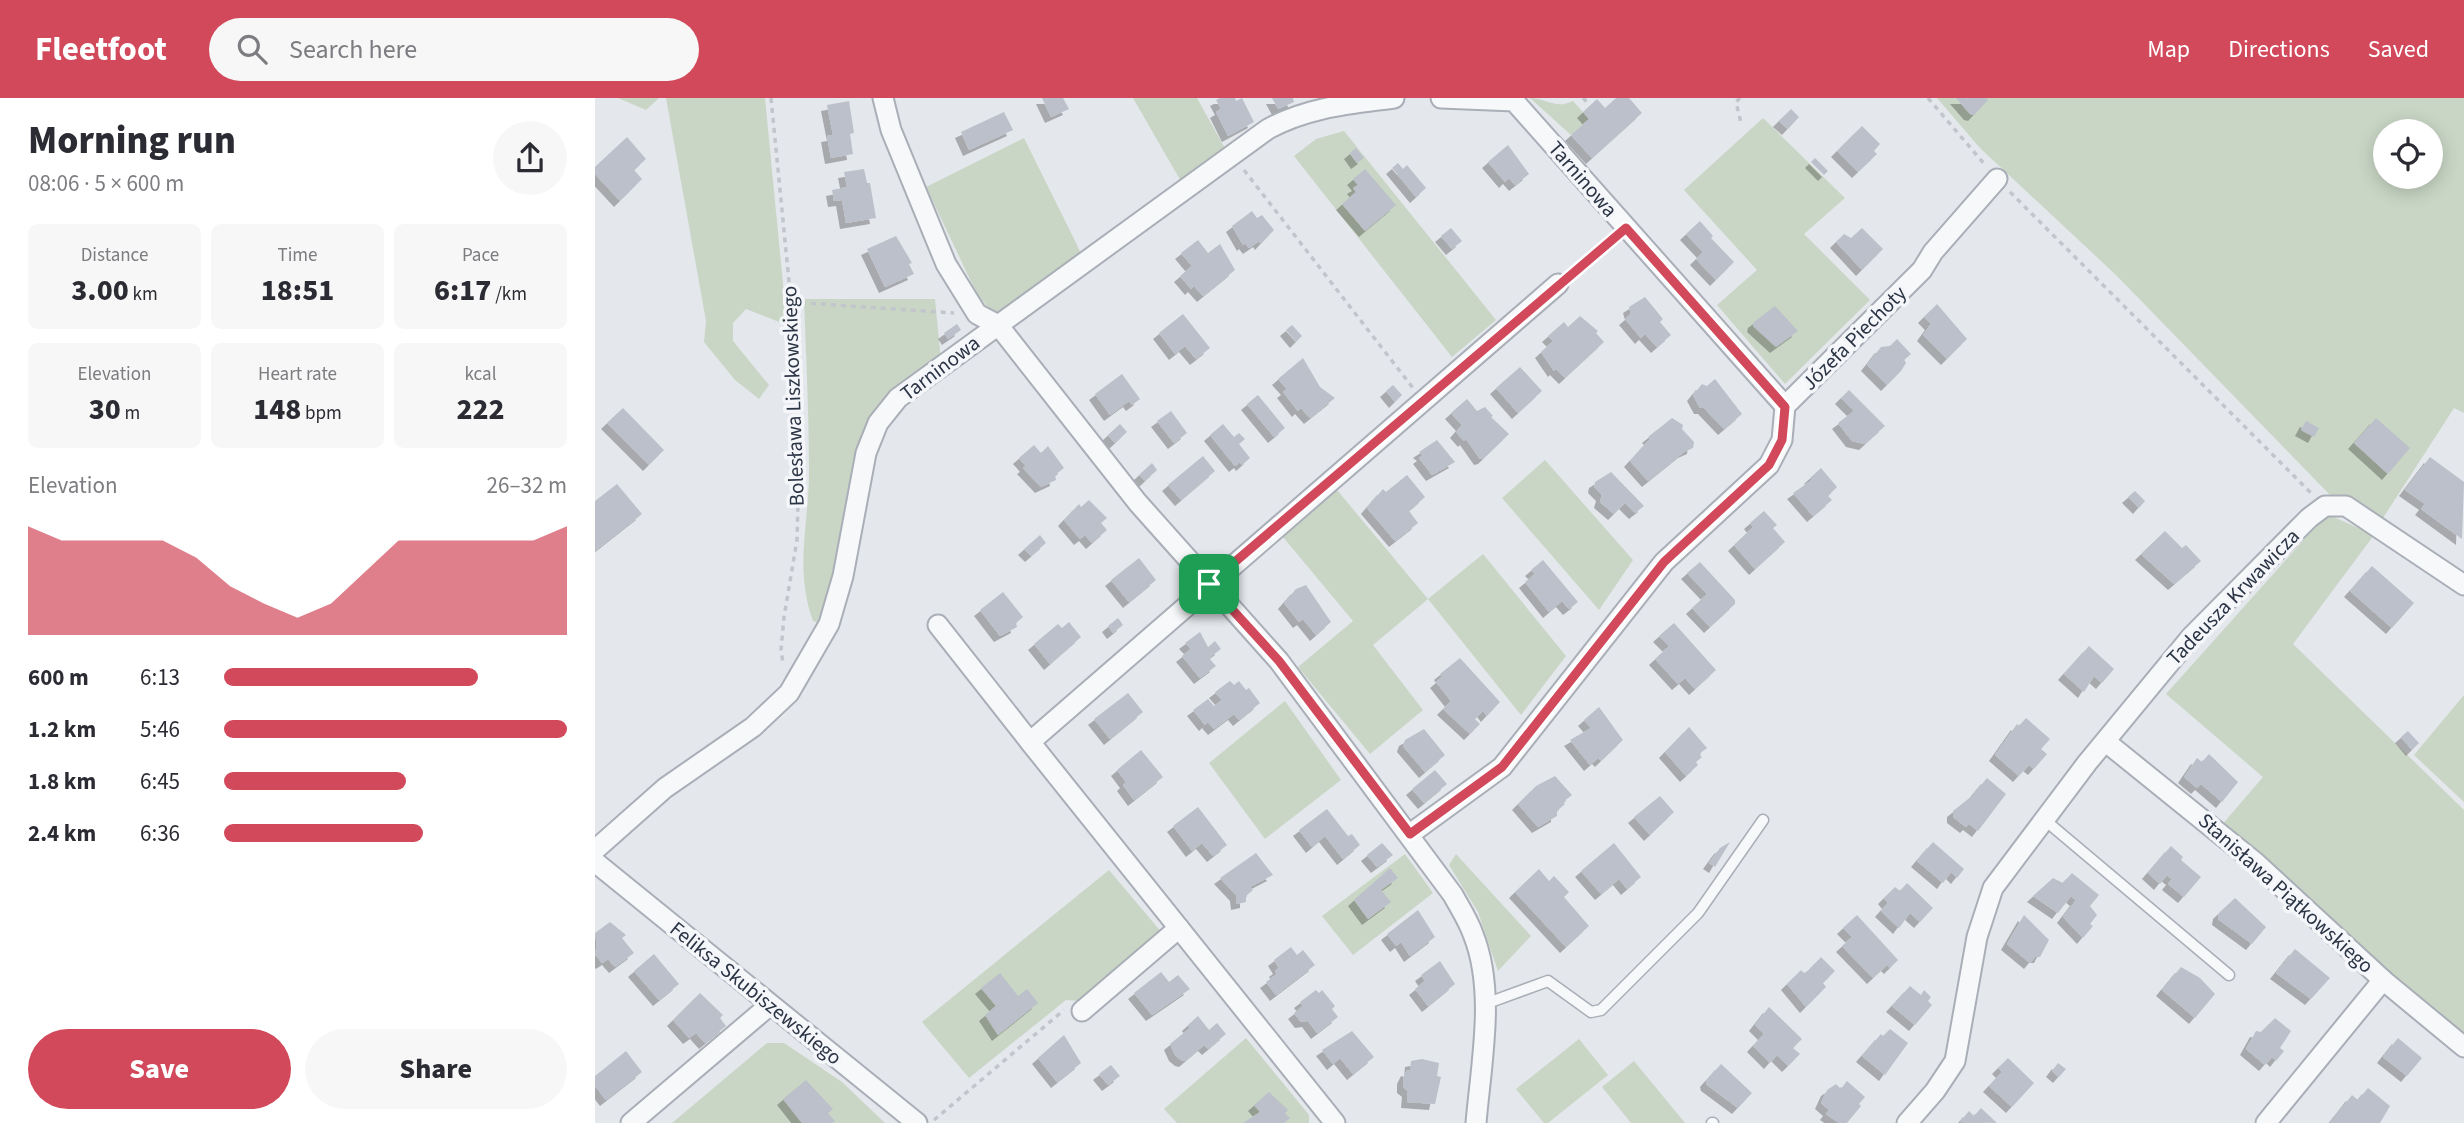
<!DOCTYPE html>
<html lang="en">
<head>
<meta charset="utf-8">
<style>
  :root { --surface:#fff; --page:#f7f7f7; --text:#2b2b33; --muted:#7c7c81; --accent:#d1495b }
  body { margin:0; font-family:"Source Sans 3",sans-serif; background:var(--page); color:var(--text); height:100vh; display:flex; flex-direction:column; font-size:26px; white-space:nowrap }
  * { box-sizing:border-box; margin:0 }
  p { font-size:23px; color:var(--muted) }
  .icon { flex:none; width:38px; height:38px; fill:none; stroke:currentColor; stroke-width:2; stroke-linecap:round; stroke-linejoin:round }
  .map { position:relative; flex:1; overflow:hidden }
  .sheet { display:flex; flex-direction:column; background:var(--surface); width:595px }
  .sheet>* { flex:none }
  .buttons { position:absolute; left:1778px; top:21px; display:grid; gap:14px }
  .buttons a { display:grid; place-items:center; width:70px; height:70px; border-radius:50%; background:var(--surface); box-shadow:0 4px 18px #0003; font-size:35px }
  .pin { position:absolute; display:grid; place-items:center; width:60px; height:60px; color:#fff; margin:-30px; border-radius:14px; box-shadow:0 4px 10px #0006 }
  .round { display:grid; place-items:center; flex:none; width:74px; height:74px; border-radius:37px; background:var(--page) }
  .summary { display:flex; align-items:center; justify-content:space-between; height:119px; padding:0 28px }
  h1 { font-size:38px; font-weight:800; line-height:52px }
  .stats { display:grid; grid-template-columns:repeat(3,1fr); gap:10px; height:119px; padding:7px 28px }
  .stats div { display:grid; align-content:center; border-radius:10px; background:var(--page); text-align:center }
  .stats b { font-size:30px; font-weight:800 }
  .stats small { font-size:19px; font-weight:400 }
  .stats p { font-size:19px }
  .chart { height:196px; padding:14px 28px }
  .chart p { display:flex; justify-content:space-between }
  .chart svg { width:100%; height:126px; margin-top:7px; fill:var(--accent); opacity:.7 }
  .button { display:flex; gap:14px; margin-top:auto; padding:14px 28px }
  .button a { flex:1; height:80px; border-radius:42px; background:var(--accent); color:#fff; font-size:28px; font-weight:800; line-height:80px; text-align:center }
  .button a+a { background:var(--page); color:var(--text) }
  ul { padding:0 28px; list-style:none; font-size:23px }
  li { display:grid; grid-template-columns:112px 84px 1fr; align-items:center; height:52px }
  li i { height:18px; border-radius:9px; background:var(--accent) }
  header { display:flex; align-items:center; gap:42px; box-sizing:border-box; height:98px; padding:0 35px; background:var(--accent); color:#fff }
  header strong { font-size:33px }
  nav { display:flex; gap:38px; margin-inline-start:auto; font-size:24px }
  .search { width:490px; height:63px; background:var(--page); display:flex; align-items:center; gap:18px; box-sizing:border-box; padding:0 24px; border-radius:38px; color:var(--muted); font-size:26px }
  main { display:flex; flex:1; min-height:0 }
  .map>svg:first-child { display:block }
</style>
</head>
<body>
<header>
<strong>Fleetfoot</strong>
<div class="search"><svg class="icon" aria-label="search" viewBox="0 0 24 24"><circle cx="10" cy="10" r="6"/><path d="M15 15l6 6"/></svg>Search here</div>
<nav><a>Map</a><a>Directions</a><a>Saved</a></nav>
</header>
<main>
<section class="sheet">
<div class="summary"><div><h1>Morning run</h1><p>08:06 · 5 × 600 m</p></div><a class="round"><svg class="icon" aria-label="share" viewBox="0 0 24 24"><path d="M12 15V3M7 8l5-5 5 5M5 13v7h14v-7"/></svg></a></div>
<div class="stats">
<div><p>Distance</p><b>3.00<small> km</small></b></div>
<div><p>Time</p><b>18:51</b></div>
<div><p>Pace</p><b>6:17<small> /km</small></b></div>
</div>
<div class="stats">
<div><p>Elevation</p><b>30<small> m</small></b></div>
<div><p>Heart rate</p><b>148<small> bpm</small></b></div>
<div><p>kcal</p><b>222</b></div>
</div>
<div class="chart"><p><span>Elevation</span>26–32 m</p>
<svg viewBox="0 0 160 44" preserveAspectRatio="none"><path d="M0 44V6L10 11L20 11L30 11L40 11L50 17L60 27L70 33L80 38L90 33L100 22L110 11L120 11L130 11L140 11L150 11L160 6V44z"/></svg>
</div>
<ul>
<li><b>600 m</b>6:13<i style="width:74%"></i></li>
<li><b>1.2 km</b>5:46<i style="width:100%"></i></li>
<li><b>1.8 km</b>6:45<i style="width:53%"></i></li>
<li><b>2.4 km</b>6:36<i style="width:58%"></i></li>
</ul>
<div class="button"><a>Save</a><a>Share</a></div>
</section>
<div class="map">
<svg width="1869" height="1025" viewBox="0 0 1869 1025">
  <defs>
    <filter id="shadow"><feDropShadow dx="-6" dy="6" stdDeviation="0" flood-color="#0004"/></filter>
  </defs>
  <rect width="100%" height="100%" fill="#e4e7ec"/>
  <!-- green -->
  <g fill="#c9d6c5" fill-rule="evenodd">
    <path d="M23,0H64L51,12Z"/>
    <path d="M71,0H170L192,227L151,211L138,225V243L174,287L164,301L140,282L109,244L111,223Z"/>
    <path d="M538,0H602L632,54L587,85Z"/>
    <path d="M935,0C952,0 960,12 978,3L994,21L976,37Z"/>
    <path d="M1342,0H1869V315L1859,310L1788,420L1753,398L1735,397L1521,177L1385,50ZM1790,33H1836V79H1790Z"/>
    <path d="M1168,20L1250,100L1209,136L1275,202L1190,286L1122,207L1162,172L1089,92Z"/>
    <path d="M749,33L901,222L857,259L699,58L721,41Z"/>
    <path d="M429,40L486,155L400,218L382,196L331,89Z"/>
    <path d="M209,201H340L346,264L277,320L227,526L218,523C199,470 214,427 214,374C214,316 211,258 209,201Z"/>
    <path d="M950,362L1038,462L1004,512L907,400Z"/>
    <path d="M742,392L833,501L888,456L971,558L926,617L833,501L778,547L828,612L775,656L703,569L758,523L688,439Z"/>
    <path d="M1732,416L1779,437L1698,546L1869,712V938L1626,728L1668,679L1571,596Z"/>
    <path d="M1869,597V704L1819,657Z"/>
    <path d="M690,603L746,682L670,741L614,665Z"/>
    <path d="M810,756L838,795L758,857L727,818Z"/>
    <path d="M861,756L936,838L903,873L883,814L854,767Z"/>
    <path d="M514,772L568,836L485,903L471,902L374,980L327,924Z"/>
    <path d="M651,940L714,1017V1025H582L569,1011Z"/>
    <path d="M984,941L1013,977L953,1025H949L921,991Z"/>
    <path d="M172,945H189L247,984L290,1025H77Z"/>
    <path d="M1039,963L1090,1025H1036L1007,989Z"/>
  </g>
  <!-- building -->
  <g fill="#bbc0ca" filter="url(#shadow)">
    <path d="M447,0H468L474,11L456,19Z"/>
    <path d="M625,0H640L641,3L647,0L659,24L633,38L621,14L626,11L621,2Z"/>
    <path d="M677,0H698L699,4L683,11Z"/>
    <path d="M1021,0H1034L1047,15L997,60L976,37L994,21L988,14L1002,1L1010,10Z"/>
    <path d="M1361,0H1391L1393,2L1379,17L1375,16Z"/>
    <path d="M254,3L259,35L255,36L258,56L236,60L232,38L238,37L232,7Z"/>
    <path d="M1196,11L1204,19L1193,31L1184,23Z"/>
    <path d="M409,14L418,32L374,52L366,34Z"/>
    <path d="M1267,28L1285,46L1279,53L1282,56L1263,74L1242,53Z"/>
    <path d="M32,39L51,61L39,72L47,81L25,103L0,76V69Z"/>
    <path d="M913,47L934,76L920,87L914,80L910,84L893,64Z"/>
    <path d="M761,50L769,60L762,65L755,55Z"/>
    <path d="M1220,60L1233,73L1229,77L1216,64Z"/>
    <path d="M803,65L808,71L812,67L831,90L821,99L797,70Z"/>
    <path d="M269,71L272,85H275L281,120L251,125L247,102L239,103L237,92L252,89L249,74Z"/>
    <path d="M770,71L801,107L770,133L747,106L761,94L758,90L763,87L758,81Z"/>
    <path d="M657,113L662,120L667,117L679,132L666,146L664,143L654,150L650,145L648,147L637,128Z"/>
    <path d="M1105,123L1118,138L1116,140L1139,164L1121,182L1101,161L1108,154L1091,136Z"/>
    <path d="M856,130L867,143L857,151L846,138Z"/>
    <path d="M1267,130L1288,151L1267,172L1241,144L1249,136L1256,140Z"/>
    <path d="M301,138L317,165L314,166L319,176L290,189L272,151Z"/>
    <path d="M603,142L613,155L625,146L640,172L608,198L599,188L596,191L585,178L597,168L586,155Z"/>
    <path d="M1050,199L1068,221L1065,224L1076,237L1062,249L1050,236L1046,240L1030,221L1036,216L1034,209Z"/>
    <path d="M1342,206L1372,241L1352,261L1328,237L1336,226L1329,219Z"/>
    <path d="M1180,208L1203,233L1181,249L1158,228L1159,224Z"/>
    <path d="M588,216L615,250L601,261L590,248L580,256L564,235Z"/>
    <path d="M985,218L1003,233L1001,235L1009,244L970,280L961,271L959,273L946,254L958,243L953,238L969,224L973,229Z"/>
    <path d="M362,226L366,232L353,241L349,235Z"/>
    <path d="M697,227L707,238L701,244L691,232Z"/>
    <path d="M1302,241L1316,256L1309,262L1311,265L1306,273L1292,287L1272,267L1286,249L1295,248Z"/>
    <path d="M708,260L725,289L740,300L715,320L706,310L703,313L688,294L692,291L683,281Z"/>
    <path d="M925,269L947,293L923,315L901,290Z"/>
    <path d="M527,276L545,301L537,307L534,303L515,317L500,296Z"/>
    <path d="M1120,281L1147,316L1129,331L1109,310H1105L1098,297L1107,286L1112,288Z"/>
    <path d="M798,287L807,297L800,304L791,293Z"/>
    <path d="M1254,292L1290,328L1270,346L1257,343L1243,325L1259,313L1246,300Z"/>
    <path d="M663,297L690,330L679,339L652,306Z"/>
    <path d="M872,301L882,313L890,309L898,318L896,319L914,336L889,360L885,361L871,341L869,343L861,334L867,327L856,315Z"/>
    <path d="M28,310L69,352L54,367L12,325Z"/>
    <path d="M576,313L592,335L579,345L562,323Z"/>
    <path d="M1077,320L1088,327L1087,331L1099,344L1098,350L1089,354L1053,383L1035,363L1055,341L1053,339Z"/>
    <path d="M1781,320L1815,350L1793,376L1759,345Z"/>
    <path d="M1711,323L1724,330L1719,339L1706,332Z"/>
    <path d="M525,326L532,334L520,345L513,337Z"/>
    <path d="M628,326L639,339L644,335L650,341L644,346L655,360L647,367L645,364L640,368L615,337Z"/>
    <path d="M842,342L860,364L837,377L824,360L828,357L824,354Z"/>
    <path d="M439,347L446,355L453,348L469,370L460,377L461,382L446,389L428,370L431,368L424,360Z"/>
    <path d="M608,358L620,373L586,402L573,387Z"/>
    <path d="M1835,359L1869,384L1867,441L1826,411L1830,406L1810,392Z"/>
    <path d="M557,365L562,372L550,383L544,377Z"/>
    <path d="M1226,370L1242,389L1233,398L1237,402L1218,418L1198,395L1217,382L1215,380Z"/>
    <path d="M1016,374L1049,408L1040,415L1030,405L1019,416L1005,404L1007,397L999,389L1000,384Z"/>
    <path d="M812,377L830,399L814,413L823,425L800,443L772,410L788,391L791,394Z"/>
    <path d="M22,386L47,416L0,453V403Z"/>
    <path d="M1540,393L1550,403L1544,410L1533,399Z"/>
    <path d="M494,402L512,420L506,425L512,432L497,445L490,437L485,441L469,422L484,406L486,409Z"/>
    <path d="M1169,413L1182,427L1178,430L1190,444L1160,471L1139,447L1158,429L1155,425Z"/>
    <path d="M1570,433L1587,450L1591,447L1606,463L1579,486L1546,456Z"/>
    <path d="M445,437L451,445L436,458L429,451Z"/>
    <path d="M544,460L561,482L534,504L516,482Z"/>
    <path d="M948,462L983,504L974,511L967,503L954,514L930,484L940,476L936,472Z"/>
    <path d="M1105,464L1140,502V506L1115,529L1097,510L1112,496L1092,475Z"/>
    <path d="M1777,468L1819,505L1797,530L1755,493Z"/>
    <path d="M711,487L736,524L721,537L708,521L704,524L689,505L701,491Z"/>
    <path d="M408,494L428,519L421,525L422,529L405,538L385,512Z"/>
    <path d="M523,520L528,527L518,535L513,528Z"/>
    <path d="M474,524L486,539L455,566L439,546L463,526L467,530Z"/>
    <path d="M1079,525L1121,572L1100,591L1090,580L1083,586L1060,561L1074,548L1064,538Z"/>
    <path d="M605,534L613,549L620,543L626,551L614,560L621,568L605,580L587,558L596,551L590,545Z"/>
    <path d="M1494,548L1519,571L1507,585L1499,578L1489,594L1469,576Z"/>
    <path d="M865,560L905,604L892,618L888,613L880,621L885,626L875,636L848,611L856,603L841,584L847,579L845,576Z"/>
    <path d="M635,583L639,587L644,583L651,592L654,590L665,605L644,622L639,616L619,631L613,624L610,627L598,612L613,601L619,608L627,602L620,594Z"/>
    <path d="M533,595L548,614L515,641L499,621Z"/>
    <path d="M1004,609L1028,642L1006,663L1003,660L995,667L975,642L996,630L989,622Z"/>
    <path d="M1431,620L1455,641L1446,651L1452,656L1439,671L1434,667L1424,678L1400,657L1422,626L1424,628Z"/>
    <path d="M1094,629L1112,650L1104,656L1107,659L1101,664L1103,667L1091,678L1070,654Z"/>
    <path d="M829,631L850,657L830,674L808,648L810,642Z"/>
    <path d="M1813,633L1824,645L1817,652L1806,639Z"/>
    <path d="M546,652L568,679L539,702L528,687L531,684L522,672Z"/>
    <path d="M1614,656L1643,684L1627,704L1606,686L1602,690L1589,679L1602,660L1607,664Z"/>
    <path d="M840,672L852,686L829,705L817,691Z"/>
    <path d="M960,678L977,697L968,704L970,706L962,713V718L943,729L923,706L941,688Z"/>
    <path d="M1392,680L1411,696L1383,733L1374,726L1371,729L1358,719V713L1377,698Z"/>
    <path d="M1065,698L1079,714L1055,737L1039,719Z"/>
    <path d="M603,709L632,747L618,758L607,745L597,753L578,728Z"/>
    <path d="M732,711L753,738L757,736L765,747L748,761L730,738L717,749L704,732Z"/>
    <path d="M1135,744L1120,769L1114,765L1125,750Z"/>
    <path d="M1338,744L1369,771L1362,780L1356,774L1348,785L1322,763Z"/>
    <path d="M787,745L798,757L782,769L772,757Z"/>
    <path d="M1019,745L1046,779L1032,791L1024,781L1006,796L986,773Z"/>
    <path d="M1576,748L1588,759L1586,762L1606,779L1589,799L1573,786L1577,781L1572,777L1565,786L1553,775Z"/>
    <path d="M661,755L678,777L655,789L658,792L651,798V804L642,806L641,797L625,780Z"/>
    <path d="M795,770L803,780L786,792L796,804L773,821L759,802Z"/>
    <path d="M944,771L954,783L959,778L974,794L969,799L994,828L971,849L920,794Z"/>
    <path d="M1477,775L1504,797L1495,808L1502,817L1495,826L1498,828L1488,840L1468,819L1481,802L1476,798L1463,815L1438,798L1458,780L1468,785Z"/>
    <path d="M1312,785L1338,810L1325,824L1315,815L1304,830L1286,813L1293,805L1289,800L1300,789L1305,793Z"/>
    <path d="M1640,800L1671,829L1657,846L1623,821L1624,815Z"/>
    <path d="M823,812L840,839L815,858L806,844L801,848L792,836Z"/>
    <path d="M1262,817L1303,862L1295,870L1292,867L1278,880L1247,848L1257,839L1248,830Z"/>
    <path d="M1429,817L1454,842L1445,859H1440L1435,865L1412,846Z"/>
    <path d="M15,824L31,837L27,840L39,855L20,869L13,861L7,865L0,856L2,848L0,835Z"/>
    <path d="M696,849L702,857L708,852L720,867L681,897L671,884L682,876L680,873L684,870L679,862Z"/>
    <path d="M1700,851L1735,880L1716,901L1681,875Z"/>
    <path d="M59,856L84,886L64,902L39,873Z"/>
    <path d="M1226,859L1240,873L1228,885L1231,889L1211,909L1192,886L1206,872L1209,875L1214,872Z"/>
    <path d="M845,863L860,886L833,908L820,891L830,883L826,877Z"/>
    <path d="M1586,869L1605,880L1620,896L1600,920L1567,892Z"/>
    <path d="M566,874L574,884L583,877L595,891L557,917L539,895Z"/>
    <path d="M405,875L423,898L432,891L443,905L403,937L390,917L401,908L386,890Z"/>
    <path d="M1315,888L1326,897L1329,892L1336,899L1333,903L1337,907L1320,927L1297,908Z"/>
    <path d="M721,892L724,895L727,892L740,908L737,911L743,919L722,935L713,923L706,924L699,915L708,908L705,904Z"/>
    <path d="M105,895L128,917L125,920L131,928L110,945L101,935L94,940L78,922Z"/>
    <path d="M1174,909L1207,941L1198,950L1205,956L1193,968L1182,957L1175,965L1158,948L1169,936L1160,927Z"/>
    <path d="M603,918L614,932L622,925L631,936L613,951L609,947L590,963L586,962L580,957L575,946L595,930L593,927Z"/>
    <path d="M1680,920L1696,933L1685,950L1689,953L1681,963L1677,959L1670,967L1651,951L1661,933L1666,934Z"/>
    <path d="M1295,931L1313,945L1290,977L1267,958L1286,936L1288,938Z"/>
    <path d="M757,933L779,959L758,976L745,960L738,966L727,952Z"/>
    <path d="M469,937L486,965L462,984L443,960Z"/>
    <path d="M1803,940L1827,960L1812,978L1788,959Z"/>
    <path d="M31,953L47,974L11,1002L0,988V978Z"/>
    <path d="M1413,960L1439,985L1417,1009L1394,988L1407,974L1403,970Z"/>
    <path d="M827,961L844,965L842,978L846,979L840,1006L812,1004L813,993L808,989V980L812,972L815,973L816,963Z"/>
    <path d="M1463,965L1471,971L1464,979L1457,973Z"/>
    <path d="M1126,966L1157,995L1143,1010L1112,987L1111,983Z"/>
    <path d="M516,967L525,978L513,987L504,976Z"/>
    <path d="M211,982L238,1011L233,1015L240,1023L237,1025H207L188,1001Z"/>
    <path d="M1252,983L1270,999L1264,1006L1266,1008L1252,1025H1244L1231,1016L1234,1012L1226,1005L1232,992L1241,986L1246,991Z"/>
    <path d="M1773,990L1795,1008L1785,1025H1735L1757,997L1763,1002Z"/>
    <path d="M674,994L693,1012L690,1015L695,1020L689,1025H648L665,1014L659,1007Z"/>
    <path d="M1386,1010L1402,1025L1365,1024L1374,1013L1379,1018Z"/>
  </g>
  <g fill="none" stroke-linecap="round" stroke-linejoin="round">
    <defs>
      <g id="service">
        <path d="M1451,723L1634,877"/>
        <path d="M890,906L953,883L996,914L1006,912L1103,815L1168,722"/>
        <path d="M1117,1025H1118"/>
      </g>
      <g id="minor">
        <path d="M288,0L296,32L351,166L382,216L403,227L543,405L684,563L858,797C865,810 873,822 878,836C901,893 886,965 881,1025"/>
        <path d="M846,0L919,3L1190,308"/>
        <path d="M343,527L435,644"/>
        <path d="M1511,644L1661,765L1788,882L1869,949"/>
        <path d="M815,736L907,669L1069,464L1174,367L1187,342L1190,308L1327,172L1338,154L1402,81"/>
        <path d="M0,752L70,690L158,629L194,595L234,526L248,478L271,355L283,325L303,300L673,31C713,9 755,6 799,0"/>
        <path d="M0,764L322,1025"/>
        <path d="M487,913L584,830"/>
        <path d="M36,1025L175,907"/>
        <path d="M740,1025L435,644L963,186"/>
        <path d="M1312,1025L1340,993L1360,963L1382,839L1398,790L1492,665L1596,539L1714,420L1730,408H1751L1869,487"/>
        <path d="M1671,1025L1788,882"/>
      </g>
    </defs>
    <!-- service casing -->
    <use href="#service" stroke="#a9aeb7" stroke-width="13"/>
    <!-- minor casing -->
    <use href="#minor" stroke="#a9aeb7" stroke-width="23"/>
    <!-- path -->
    <g stroke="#c2c5cb" stroke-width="3.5" stroke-dasharray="5 5" stroke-linecap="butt">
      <path d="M176,0L196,204L204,367L202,442L189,519L186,552L188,565"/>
      <path d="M988,0L995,7"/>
      <path d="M1145,0L1141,4L1146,25"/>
      <path d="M1333,0L1391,68"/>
      <path d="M649,72L818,290"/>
      <path d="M1415,94L1716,395"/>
      <path d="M976,175L1019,140"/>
      <path d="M196,204L359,215"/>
      <path d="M339,1022L469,912"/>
    </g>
    <!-- service -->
    <use href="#service" stroke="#f7f8fa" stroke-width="10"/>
    <!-- minor -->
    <use href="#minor" stroke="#f7f8fa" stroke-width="19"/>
  </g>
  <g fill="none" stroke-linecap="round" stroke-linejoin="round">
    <defs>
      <path id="route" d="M1031,130L1190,309L1187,342L1174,367L1069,464L907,669L815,736L684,563L614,486Z"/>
    </defs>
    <!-- route casing -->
    <use href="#route" stroke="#fff" stroke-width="14"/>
    <!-- route -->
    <use href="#route" stroke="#d1495b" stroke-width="9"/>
  </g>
  <g text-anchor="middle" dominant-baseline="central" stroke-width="7" stroke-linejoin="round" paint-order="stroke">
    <!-- street labels -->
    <g font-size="21" fill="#2b3445" stroke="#f4f6f9">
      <text transform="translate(988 81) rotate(49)">Tarninowa</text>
      <text transform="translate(1259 240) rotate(-45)">Józefa Piechoty</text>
      <text transform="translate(345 270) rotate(-37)">Tarninowa</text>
      <text transform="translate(198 298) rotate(-92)">Bolesława Liszkowskiego</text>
      <text transform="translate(1638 499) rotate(-46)">Tadeusza Krwawicza</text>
      <text transform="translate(1691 795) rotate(42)">Stanisława Piątkowskiego</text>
      <text transform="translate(161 895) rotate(39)">Feliksa Skubiszewskiego</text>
    </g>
  </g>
</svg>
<div class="buttons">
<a><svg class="icon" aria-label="locate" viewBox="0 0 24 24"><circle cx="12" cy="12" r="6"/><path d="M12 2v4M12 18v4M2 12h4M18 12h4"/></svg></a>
</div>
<div class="pin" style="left:614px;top:486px;background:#1e9e55"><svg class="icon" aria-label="arrive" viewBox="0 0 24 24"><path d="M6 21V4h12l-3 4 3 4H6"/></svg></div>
</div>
</main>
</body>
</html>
